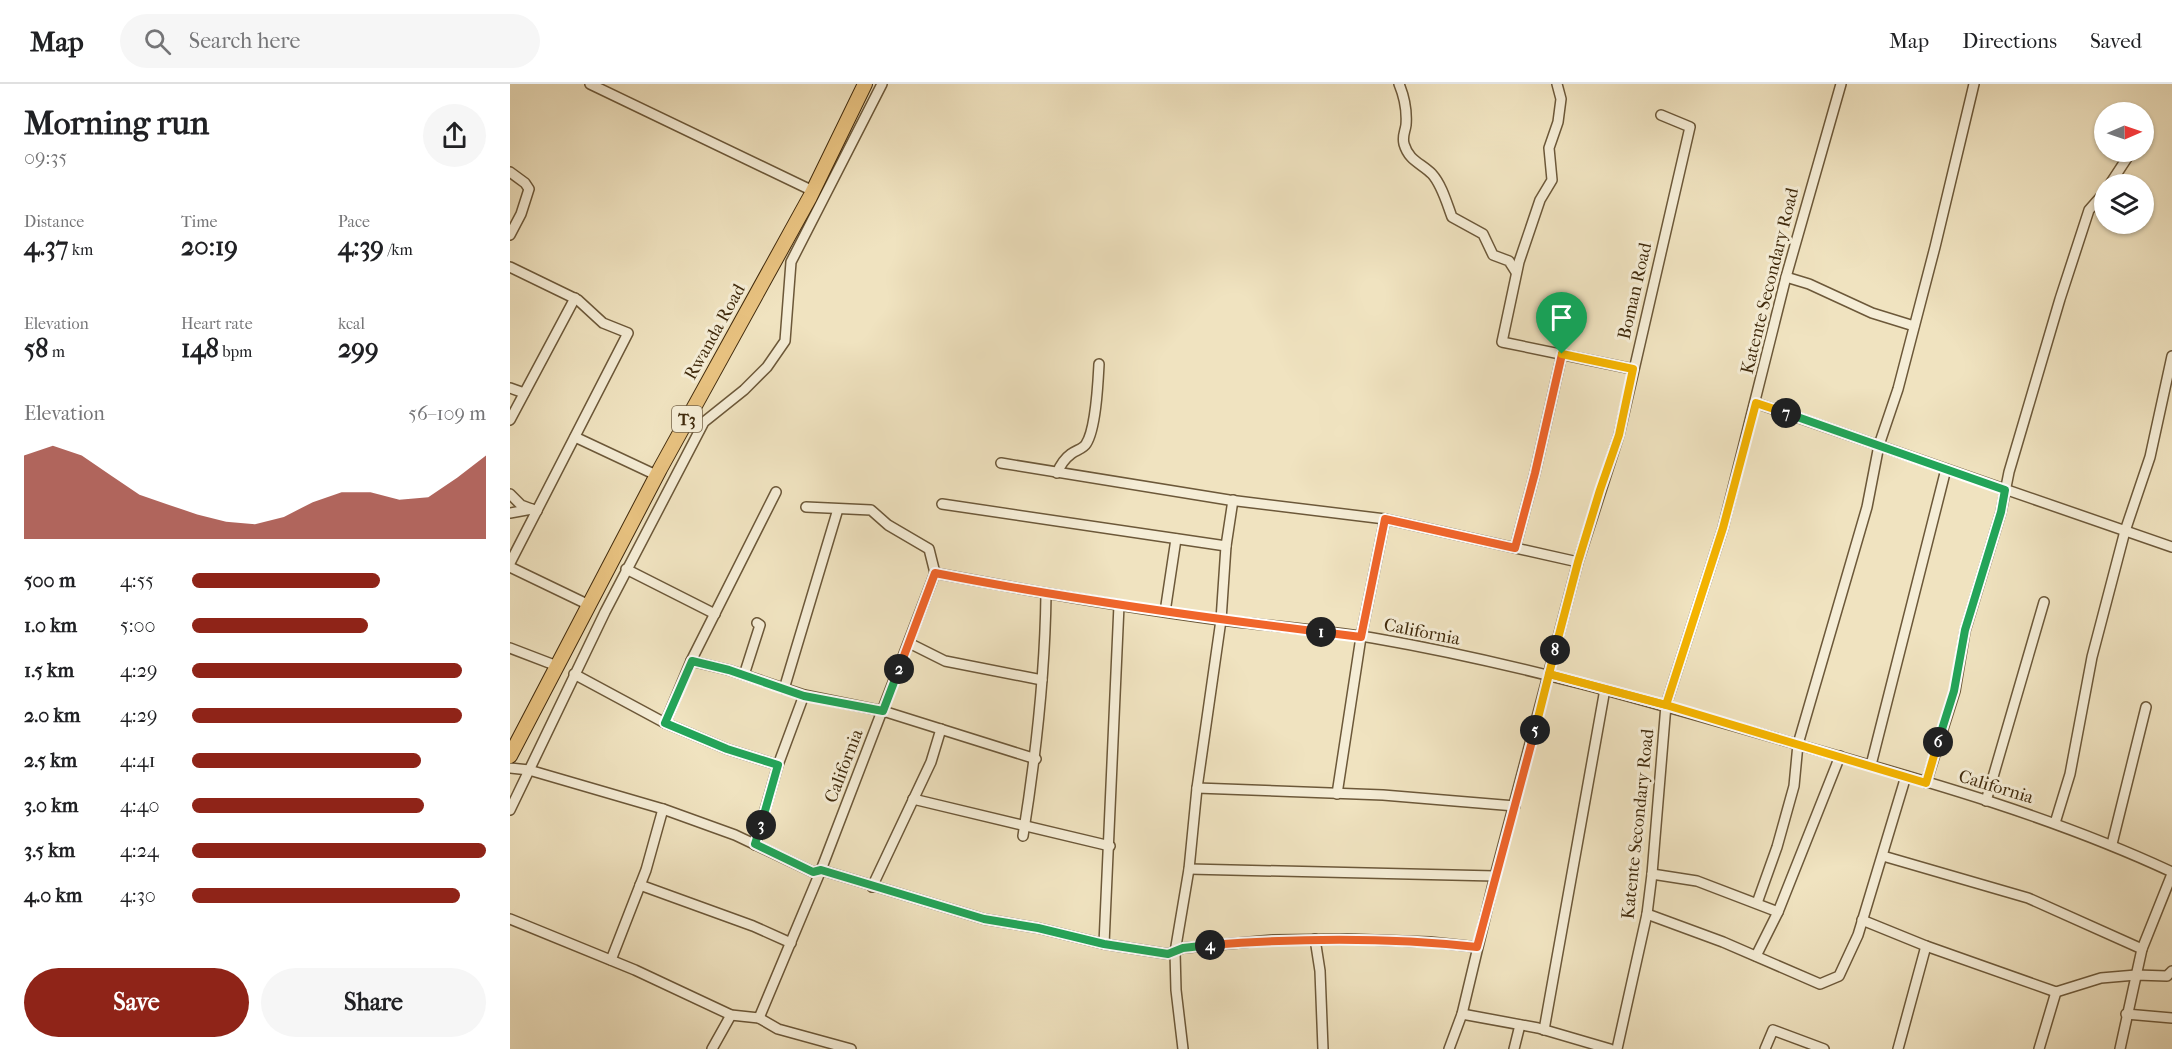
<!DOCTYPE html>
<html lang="en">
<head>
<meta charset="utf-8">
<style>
  :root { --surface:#fff; --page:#f6f6f6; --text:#202124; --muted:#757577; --line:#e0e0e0; --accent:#8f2418 }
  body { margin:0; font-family:"IM FELL French Canon",serif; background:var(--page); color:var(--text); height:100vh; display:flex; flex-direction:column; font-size:22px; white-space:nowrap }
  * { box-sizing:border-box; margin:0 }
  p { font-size:20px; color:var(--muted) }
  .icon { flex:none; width:33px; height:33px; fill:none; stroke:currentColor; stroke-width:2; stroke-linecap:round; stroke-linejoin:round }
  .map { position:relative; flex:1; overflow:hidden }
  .details { display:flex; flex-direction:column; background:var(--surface); width:510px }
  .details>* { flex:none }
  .needle { width:39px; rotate:88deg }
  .controls { position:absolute; left:1584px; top:18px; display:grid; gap:12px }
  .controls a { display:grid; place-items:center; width:60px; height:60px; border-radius:50%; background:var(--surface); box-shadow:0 2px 4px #0004; font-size:30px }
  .pin { position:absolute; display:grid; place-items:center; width:51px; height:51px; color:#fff; margin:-62px -26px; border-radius:50% 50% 50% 0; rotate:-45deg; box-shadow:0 0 6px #0007 }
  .pin .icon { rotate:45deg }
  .km { position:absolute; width:30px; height:30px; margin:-15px; border-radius:50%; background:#222; color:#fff; font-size:16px; line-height:30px; text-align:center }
  .round { display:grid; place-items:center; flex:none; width:63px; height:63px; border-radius:32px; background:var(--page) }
  .head { display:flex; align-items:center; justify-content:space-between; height:102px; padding:0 24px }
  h1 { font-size:33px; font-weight:800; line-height:45px }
  .figures { display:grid; grid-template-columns:repeat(3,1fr); gap:9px; height:102px; padding:6px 24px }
  .figures div { display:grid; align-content:center }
  .figures b { font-size:26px; font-weight:800 }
  .figures small { font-size:16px; font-weight:400 }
  .figures p { font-size:16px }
  .chart { height:168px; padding:12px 24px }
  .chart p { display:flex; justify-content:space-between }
  .chart svg { width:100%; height:108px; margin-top:6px; fill:var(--accent); opacity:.7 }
  .action { display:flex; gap:12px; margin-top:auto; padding:12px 24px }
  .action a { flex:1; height:69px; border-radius:36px; background:var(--accent); color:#fff; font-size:24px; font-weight:800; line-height:69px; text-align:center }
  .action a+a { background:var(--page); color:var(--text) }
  ul { padding:0 24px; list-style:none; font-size:20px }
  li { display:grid; grid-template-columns:96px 72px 1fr; align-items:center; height:45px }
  li i { height:15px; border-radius:8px; background:var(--accent) }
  header { display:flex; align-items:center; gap:36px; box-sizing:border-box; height:84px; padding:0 30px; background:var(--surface); border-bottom:2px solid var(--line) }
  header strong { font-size:28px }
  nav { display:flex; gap:33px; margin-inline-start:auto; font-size:21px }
  .search { width:420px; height:54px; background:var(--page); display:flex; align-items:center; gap:15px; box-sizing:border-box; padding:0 21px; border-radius:33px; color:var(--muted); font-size:22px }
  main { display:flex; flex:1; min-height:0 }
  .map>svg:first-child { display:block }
</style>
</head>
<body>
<header>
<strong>Map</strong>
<div class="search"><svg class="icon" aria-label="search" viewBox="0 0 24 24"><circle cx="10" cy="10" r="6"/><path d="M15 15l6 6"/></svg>Search here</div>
<nav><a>Map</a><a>Directions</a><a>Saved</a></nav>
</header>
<main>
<section class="details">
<div class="head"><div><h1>Morning run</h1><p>09:35</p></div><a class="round"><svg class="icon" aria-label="share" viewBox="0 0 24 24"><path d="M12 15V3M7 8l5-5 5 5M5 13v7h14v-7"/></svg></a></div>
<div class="figures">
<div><p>Distance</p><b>4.37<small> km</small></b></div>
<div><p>Time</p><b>20:19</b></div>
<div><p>Pace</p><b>4:39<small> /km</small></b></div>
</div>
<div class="figures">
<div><p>Elevation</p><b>58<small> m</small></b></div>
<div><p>Heart rate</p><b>148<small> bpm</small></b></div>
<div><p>kcal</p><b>299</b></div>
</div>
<div class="chart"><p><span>Elevation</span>56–109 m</p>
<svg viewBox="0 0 160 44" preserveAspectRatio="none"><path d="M0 44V10L10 6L20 10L30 18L40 26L50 30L60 34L70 37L80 38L90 35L100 29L110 25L120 25L130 28L140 27L150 19L160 10V44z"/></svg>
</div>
<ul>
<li><b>500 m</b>4:55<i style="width:64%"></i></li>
<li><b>1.0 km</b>5:00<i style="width:60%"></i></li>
<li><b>1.5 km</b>4:29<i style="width:92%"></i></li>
<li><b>2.0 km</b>4:29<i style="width:92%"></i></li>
<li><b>2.5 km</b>4:41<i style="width:78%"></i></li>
<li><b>3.0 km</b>4:40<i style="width:79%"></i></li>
<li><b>3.5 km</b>4:24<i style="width:100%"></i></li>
<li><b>4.0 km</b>4:30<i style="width:91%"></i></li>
</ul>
<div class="action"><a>Save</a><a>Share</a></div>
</section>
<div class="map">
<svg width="1662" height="965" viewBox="0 0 1662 965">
  <rect width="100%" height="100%" fill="#f0e3c0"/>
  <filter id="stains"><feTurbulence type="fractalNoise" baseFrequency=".00333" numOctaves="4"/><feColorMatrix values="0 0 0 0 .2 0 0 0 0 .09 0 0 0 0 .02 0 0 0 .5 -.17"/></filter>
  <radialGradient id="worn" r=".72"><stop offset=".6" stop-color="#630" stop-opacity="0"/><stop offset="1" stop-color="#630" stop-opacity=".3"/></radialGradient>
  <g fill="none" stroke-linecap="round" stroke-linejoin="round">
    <defs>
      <g id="minor">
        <path d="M80,0L303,107"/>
        <path d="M889,0C894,12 897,28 896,41C895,48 892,52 894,60C899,77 911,79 922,90C932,101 937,120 942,133L973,150L983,171L999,177L1006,188"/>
        <path d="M1047,0L1051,15L1048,38L1039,64L1042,96L1030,116L1009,178L992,258L1123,285"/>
        <path d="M0,88L15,99L19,105L11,130L0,151"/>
        <path d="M1600,100L1621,68"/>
        <path d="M0,183L68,216L93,239L118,249L0,479"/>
        <path d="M1276,193L1299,200L1362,229L1404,242"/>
        <path d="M0,304L14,309"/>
        <path d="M1246,319L1662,463"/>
        <path d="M0,336L65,214"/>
        <path d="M65,353L146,391"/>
        <path d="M491,379L719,416L875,435L1068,478"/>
        <path d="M547,389C550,382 554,375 561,370C566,366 573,365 576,360C586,345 588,299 589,280"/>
        <path d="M0,410L11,421L27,427"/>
        <path d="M432,420L716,462"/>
        <path d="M296,423L361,426L378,441L419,465L425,489"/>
        <path d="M0,429L22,425"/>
        <path d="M1005,464L1025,389L1052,270"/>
        <path d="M0,483L79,521"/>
        <path d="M116,485L205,530"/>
        <path d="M655,528L666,455"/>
        <path d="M399,559L435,577L532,596"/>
        <path d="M0,564L47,582"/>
        <path d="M181,577L266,408"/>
        <path d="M64,590L155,639L217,665L268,681"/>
        <path d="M234,591L250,541L247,539"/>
        <path d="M274,605L328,425"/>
        <path d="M155,639L181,577L219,586L294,611L373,627L526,675"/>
        <path d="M1361,681L1436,385"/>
        <path d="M0,684L19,686L153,725L225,751L303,788L311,786L474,835L528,844L594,860L658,870L673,864L763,856L837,855L920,858L967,863"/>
        <path d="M1416,699L1445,607L1455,547L1491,428L1499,388L1550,215L1579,126L1594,109"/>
        <path d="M687,704L873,711L1005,722"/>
        <path d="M827,710L851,553L875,435"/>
        <path d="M403,715L600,762"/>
        <path d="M1476,717L1534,518"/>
        <path d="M0,726L95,528L194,338L234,306L257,283L275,257L281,178L372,0"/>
        <path d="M1545,739L1560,690L1582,573L1615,447L1640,373L1662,272"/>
        <path d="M513,752C526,671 535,593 536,510"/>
        <path d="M1602,760L1636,623"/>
        <path d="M245,761L268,681L294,611"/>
        <path d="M1373,772L1518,814L1632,865"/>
        <path d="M679,785L985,792"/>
        <path d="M1142,790L1187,797L1268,828"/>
        <path d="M130,801L243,842L281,859"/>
        <path d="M362,803L421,678L431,645"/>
        <path d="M1247,819L1267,763L1284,702L1288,660L1357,423L1369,361L1388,305L1425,163L1464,0"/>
        <path d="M1137,830L1213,858L1310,900L1329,892L1348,851L1396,692"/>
        <path d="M0,835L125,886L221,931L249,934L268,945L341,965"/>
        <path d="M1352,836L1416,862L1546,908L1591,894L1626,891L1657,892L1662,887"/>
        <path d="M805,855L810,887L813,965"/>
        <path d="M594,860L609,521"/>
        <path d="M1246,872L1268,828L1330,672"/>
        <path d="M101,876L136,786L153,725"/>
        <path d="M952,930L1028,944L1100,965"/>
        <path d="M1616,930L1662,934"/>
        <path d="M249,934L311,786L425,489C520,507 614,523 710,536C761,542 812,546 863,554C1008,579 1145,619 1286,660C1413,696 1542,732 1662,788"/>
        <path d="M1034,946L1095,605"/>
        <path d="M202,965L221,931"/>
        <path d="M673,965L666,906L665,868L679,785L687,704L711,536L716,462L723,416"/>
        <path d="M939,965L952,930L985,792L1068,478L1109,351L1180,43L1151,31"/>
        <path d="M1004,965L1010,941"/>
        <path d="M1107,965L1137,830L1142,790L1156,621L1213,444L1276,193L1331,0"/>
        <path d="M1255,965L1263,946L1314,965"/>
        <path d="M1388,965L1416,862"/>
        <path d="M1529,965L1546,908"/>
        <path d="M1610,965L1632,865L1662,790"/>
      </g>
      <path id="highway" d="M0,672L150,385L300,113L355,0"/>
    </defs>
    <!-- minor casing -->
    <use href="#minor" stroke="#6c5839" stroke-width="12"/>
    <!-- highway casing -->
    <use href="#highway" stroke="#402a0c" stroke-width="16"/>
    <!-- minor -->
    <use href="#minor" stroke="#f5edd6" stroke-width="9"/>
    <!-- highway -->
    <use href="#highway" stroke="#e8c280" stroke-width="14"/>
  </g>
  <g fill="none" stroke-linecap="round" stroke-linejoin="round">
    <defs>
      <path id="split-1" d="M811,548L851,553L875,435L1005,464L1025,389L1052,270"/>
      <path id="split-2" d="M389,585L425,489C553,514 681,532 811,548"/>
      <path id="split-3" d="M251,741L268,681L217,665L155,639L182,577L219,586L294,612L373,627L389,585"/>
      <path id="split-4" d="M251,741L245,760L303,788L311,786L474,835L528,844L594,860L658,870L673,864L700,861"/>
      <path id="split-5" d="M700,861C789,854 878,853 967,863L1025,646"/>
      <path id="split-6" d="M1025,646L1039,590L1156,621L1416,699L1428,658"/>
      <path id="split-7" d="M1276,329L1495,406L1491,428L1455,546L1444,607L1428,658"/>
      <path id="split-8" d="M1045,566L1039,590L1156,621L1213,444L1246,319L1276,329"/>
      <path id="split-9" d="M1045,566L1068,478L1090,406L1109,351L1123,285L1052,270"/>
    </defs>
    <!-- split-1 casing -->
    <use href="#split-1" stroke="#fff" stroke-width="12"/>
    <!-- split-2 casing -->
    <use href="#split-2" stroke="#fff" stroke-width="12"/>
    <!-- split-3 casing -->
    <use href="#split-3" stroke="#fff" stroke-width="12"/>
    <!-- split-4 casing -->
    <use href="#split-4" stroke="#fff" stroke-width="12"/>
    <!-- split-5 casing -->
    <use href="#split-5" stroke="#fff" stroke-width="12"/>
    <!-- split-6 casing -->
    <use href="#split-6" stroke="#fff" stroke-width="12"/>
    <!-- split-7 casing -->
    <use href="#split-7" stroke="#fff" stroke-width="12"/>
    <!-- split-8 casing -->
    <use href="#split-8" stroke="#fff" stroke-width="12"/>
    <!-- split-9 casing -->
    <use href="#split-9" stroke="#fff" stroke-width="12"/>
    <!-- split-1 -->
    <use href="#split-1" stroke="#f0652b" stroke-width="8"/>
    <!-- split-2 -->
    <use href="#split-2" stroke="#f0652b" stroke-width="8"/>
    <!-- split-3 -->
    <use href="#split-3" stroke="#22a559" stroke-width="8"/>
    <!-- split-4 -->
    <use href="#split-4" stroke="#22a559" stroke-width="8"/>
    <!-- split-5 -->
    <use href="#split-5" stroke="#f0652b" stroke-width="8"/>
    <!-- split-6 -->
    <use href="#split-6" stroke="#f5b400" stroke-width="8"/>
    <!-- split-7 -->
    <use href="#split-7" stroke="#22a559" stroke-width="8"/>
    <!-- split-8 -->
    <use href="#split-8" stroke="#f5b400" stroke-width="8"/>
    <!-- split-9 -->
    <use href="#split-9" stroke="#f5b400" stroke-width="8"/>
  </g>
  <g text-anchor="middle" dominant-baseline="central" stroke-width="6" stroke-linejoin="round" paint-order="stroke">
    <!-- shield labels -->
    <rect fill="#f5edd6" stroke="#766449" stroke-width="1.5" x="162" y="322" width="30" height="26" rx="4.5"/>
    <g font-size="16" font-weight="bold" fill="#402a0c">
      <text x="177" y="335">T3</text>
    </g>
    <!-- street labels -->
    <g font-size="18" fill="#402a0c" stroke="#f5edd6">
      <text transform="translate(1260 197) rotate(-76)">Katente Secondary Road</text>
      <text transform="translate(1125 207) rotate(-77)">Boman Road</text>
      <text transform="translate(205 248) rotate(-61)">Rwanda Road</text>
      <text transform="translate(912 548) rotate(11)">California</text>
      <text transform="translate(334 682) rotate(-69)">California</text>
      <text transform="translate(1486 703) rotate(17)">California</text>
      <text transform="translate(1128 740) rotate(-84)">Katente Secondary Road</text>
    </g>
  </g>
  <rect width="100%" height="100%" filter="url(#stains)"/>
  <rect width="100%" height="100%" fill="url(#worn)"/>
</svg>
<div class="controls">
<a><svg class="needle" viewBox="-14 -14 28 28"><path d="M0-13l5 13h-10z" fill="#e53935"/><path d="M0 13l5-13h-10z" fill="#757577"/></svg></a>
<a><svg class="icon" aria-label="layers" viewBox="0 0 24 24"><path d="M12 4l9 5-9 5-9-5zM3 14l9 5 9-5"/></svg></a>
</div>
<div class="pin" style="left:1052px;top:270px;background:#1e9e55"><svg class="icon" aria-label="arrive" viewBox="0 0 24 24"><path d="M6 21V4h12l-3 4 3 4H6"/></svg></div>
<b class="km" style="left:811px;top:548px">1</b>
<b class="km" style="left:389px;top:585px">2</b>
<b class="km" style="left:251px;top:741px">3</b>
<b class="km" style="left:700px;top:861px">4</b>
<b class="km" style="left:1025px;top:646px">5</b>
<b class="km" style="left:1428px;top:658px">6</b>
<b class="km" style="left:1276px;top:329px">7</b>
<b class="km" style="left:1045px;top:566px">8</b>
</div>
</main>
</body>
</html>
